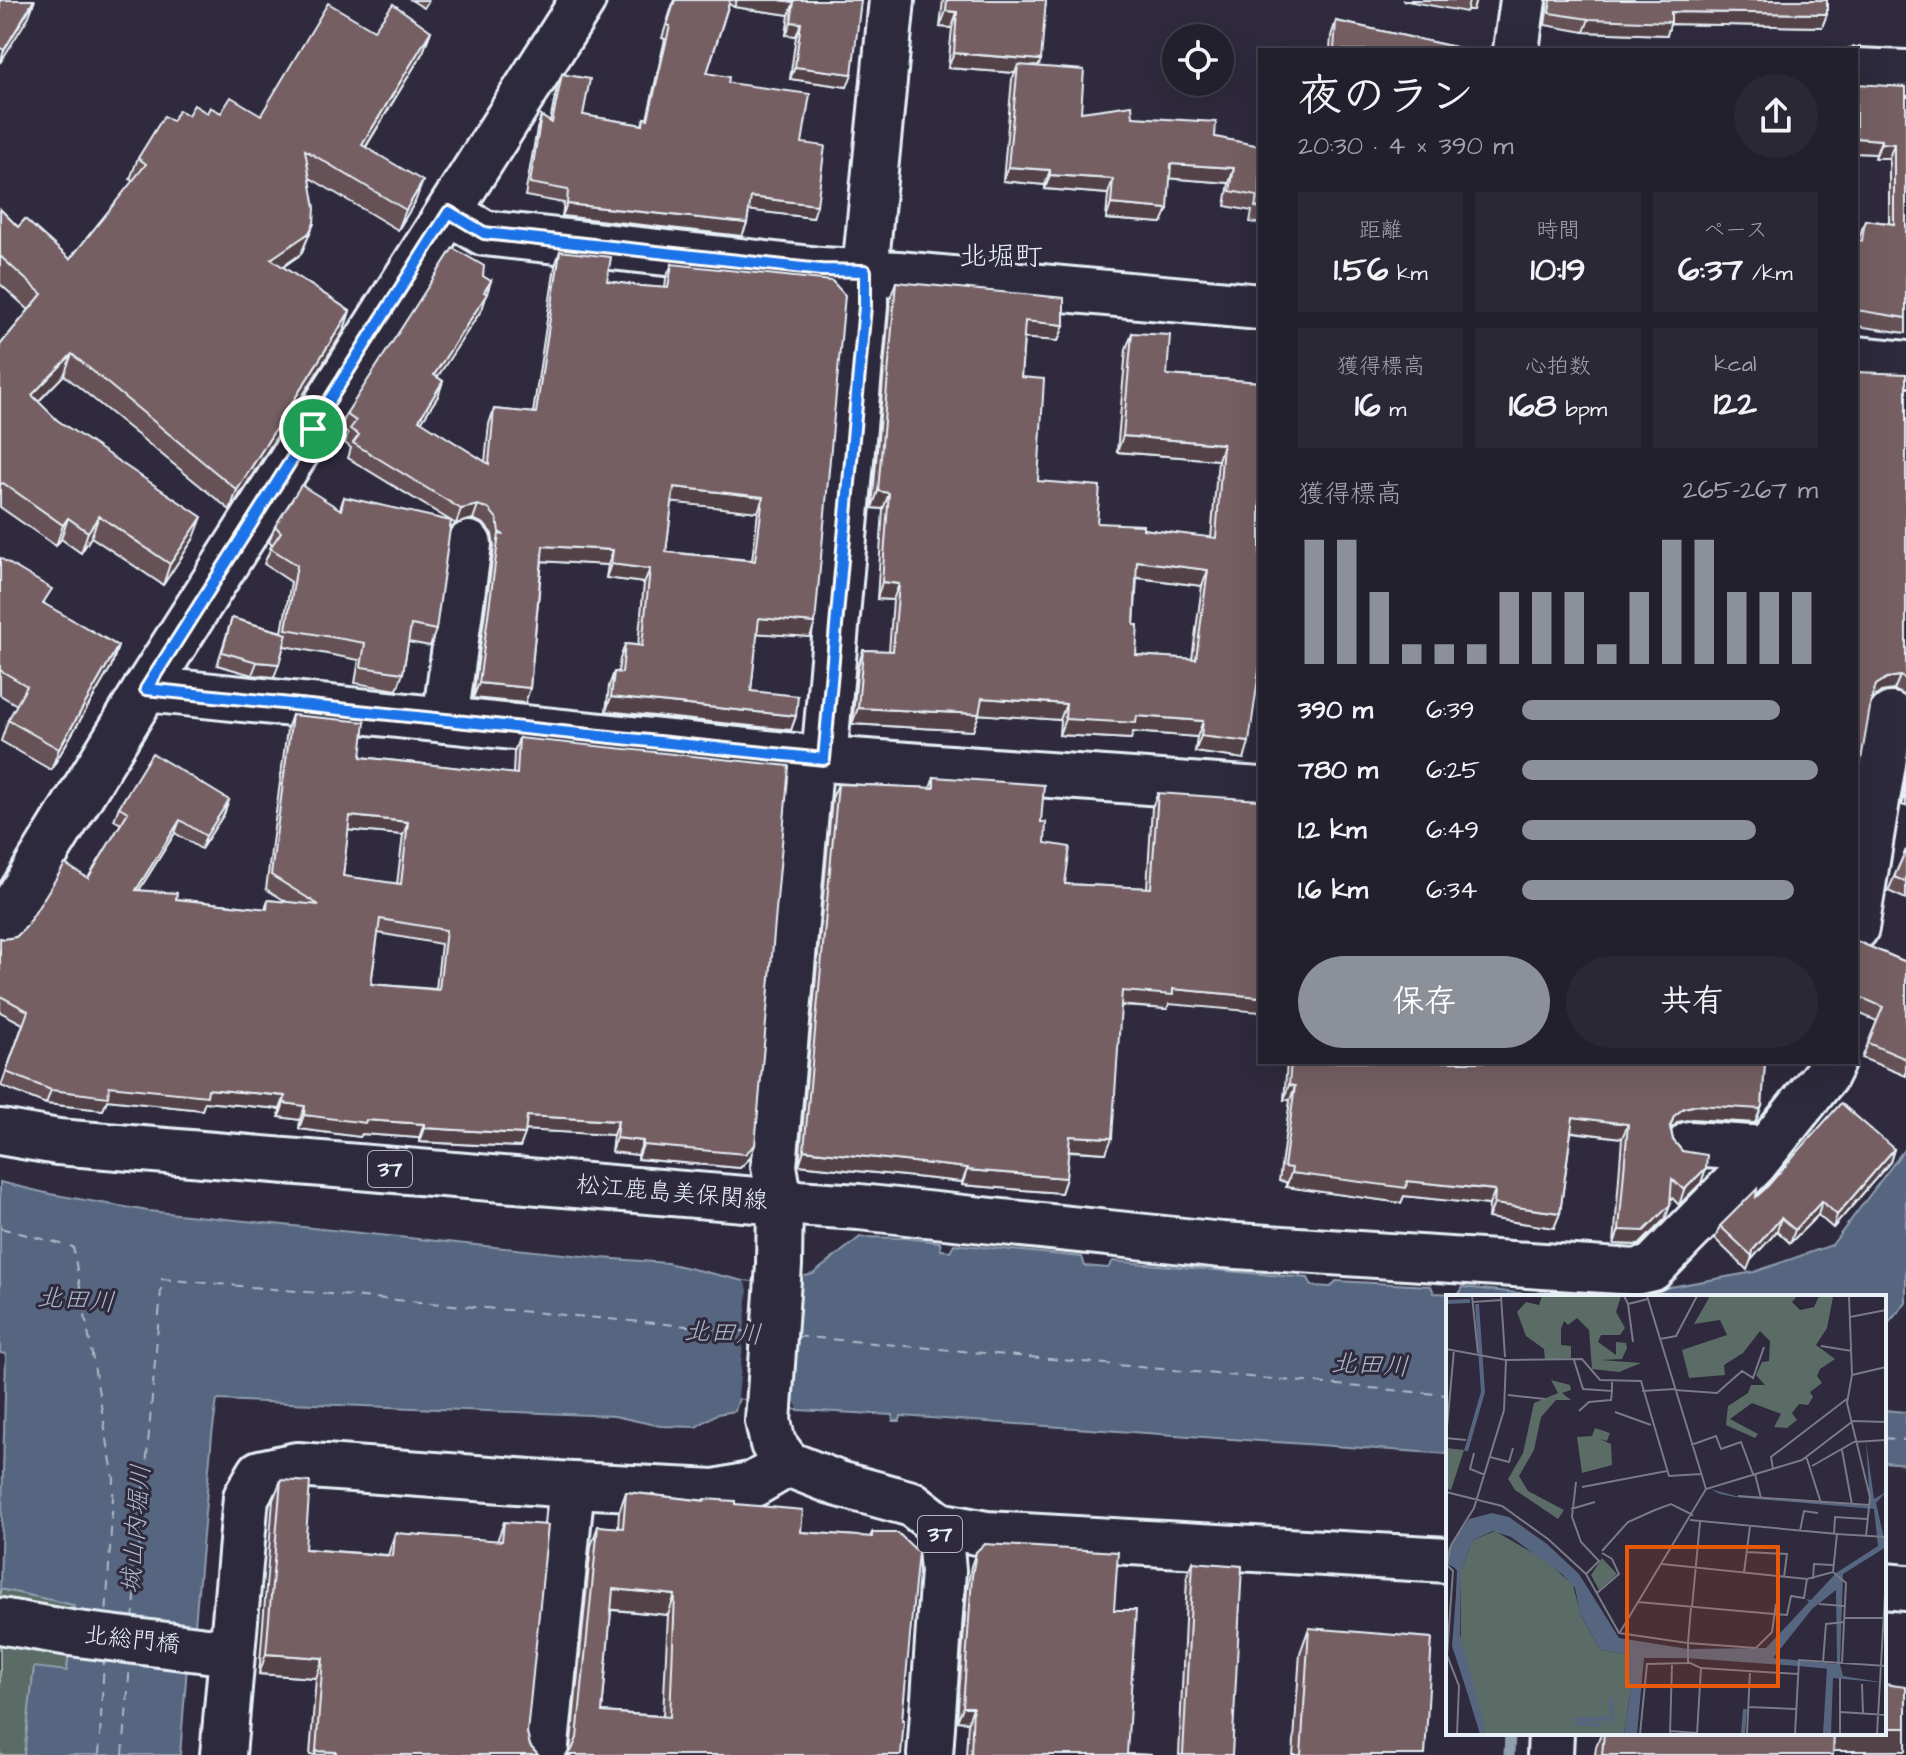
<!DOCTYPE html>
<html lang="ja">
<head>
<meta charset="utf-8">
<style>
  :root { --surface:#23202e; --page:#2b2836; --text:#f1f3f6; --muted:#a3a3aa; --line:#403e4a; --accent:#8c9099 }
  body { margin:0; font-family:"Architects Daughter","Klee One",sans-serif; background:var(--page); color:var(--text); height:100vh; display:flex; flex-direction:column; font-size:30px; white-space:nowrap }
  * { box-sizing:border-box; margin:0 }
  p { font-size:26px; color:var(--muted) }
  .icon { flex:none; width:44px; height:44px; fill:none; stroke:currentColor; stroke-width:2; stroke-linecap:round; stroke-linejoin:round }
  .map { position:relative; flex:1; overflow:hidden }
  .sheet { position:absolute; left:1258px; top:48px; width:600px; height:1016px; display:flex; flex-direction:column; background:var(--surface); border-radius:0px; box-shadow:0 8px 32px #0002,0 0 0 2px var(--line) }
  .sheet>* { flex:none }
  .fabs { position:absolute; left:1162px; top:24px; display:grid; gap:16px }
  .fabs a { display:grid; place-items:center; width:72px; height:72px; border-radius:50%; background:var(--surface); box-shadow:0 8px 32px #0002,0 0 0 2px var(--line); font-size:40px }
  .pin { position:absolute; display:grid; place-items:center; width:68px; height:68px; color:#fff; margin:-34px; border:4px solid #fff; border-radius:50%; box-shadow:0 2px 8px #0007 }
  .round { display:grid; place-items:center; flex:none; width:84px; height:84px; border-radius:42px; background:var(--page) }
  .headline { display:flex; align-items:center; justify-content:space-between; height:136px; padding:0 40px }
  h1 { font-size:44px; font-weight:700; line-height:60px }
  .figures { display:grid; grid-template-columns:repeat(3,1fr); gap:12px; height:136px; padding:8px 40px }
  .figures div { display:grid; align-content:center; border-radius:0px; background:var(--page); text-align:center }
  .figures b { font-size:34px; font-weight:700 }
  .figures small { font-size:22px; font-weight:400 }
  .figures p { font-size:22px }
  .chart { height:224px; padding:16px 40px }
  .chart p { display:flex; justify-content:space-between }
  .chart svg { width:100%; height:144px; margin-top:8px; stroke:var(--accent); stroke-width:6 }
  .cta { display:flex; gap:16px; margin-top:auto; padding:16px 40px }
  .cta a { flex:1; height:92px; border-radius:48px; background:var(--accent); color:#fff; font-size:32px; font-weight:700; line-height:92px; text-align:center }
  .cta a+a { background:var(--page); color:var(--text) }
  ul { padding:0 40px; list-style:none; font-size:26px }
  li { display:grid; grid-template-columns:128px 96px 1fr; align-items:center; height:60px }
  li i { height:20px; border-radius:10px; background:var(--accent) }
  .map>svg:first-child { display:block }
</style>
</head>
<body>
<div class="map">
<svg width="1906" height="1755" viewBox="0 0 1906 1755">
  <rect width="100%" height="100%" fill="#2f2a3d"/>
  <filter id="ink" filterUnits="userSpaceOnUse"><feTurbulence type="fractalNoise" baseFrequency=".0125" numOctaves="2"/><feDisplacementMap in="SourceGraphic" scale="16" xChannelSelector="R" yChannelSelector="G"/><feConvolveMatrix kernelMatrix="1 2 1 2 8 2 1 2 1" color-interpolation-filters="sRGB"/></filter>
  <g filter="url(#ink)">
    <!-- green -->
    <path fill="#5a6c65" stroke="#a1aeae" stroke-width="2" d="M0,1589L74,1605L67,1671L34,1668L24,1755H0Z"/>
    <!-- water -->
    <g fill="#566680" stroke="#909eb0" stroke-width="2">
      <path d="M1906,1147V1303L1884,1328V1297H1583L1659,1289L1754,1272L1832,1245Z"/>
      <path d="M0,1182L50,1194L148,1211L602,1258L667,1263L744,1281L774,1284L813,1274L860,1237L905,1238L940,1242L941,1250L950,1251L954,1244L1082,1257L1085,1266L1108,1268L1113,1261L1308,1278L1312,1286L1331,1287L1336,1281L1431,1286L1434,1293L1459,1294L1463,1287L1556,1297H1448V1454L901,1416L900,1421H893V1415L798,1410L739,1398L735,1411L717,1414L696,1427L660,1426L614,1416L217,1400L212,1435L195,1625L187,1667L180,1755H24L34,1667L67,1671L74,1605L0,1589L6,1354L0,1353Z"/>
      <path d="M1884,1410L1906,1412V1464L1884,1462Z"/>
    </g>
    <!-- pier -->
    <path fill="#2f2a3d" d="M805,1276L801,1284L792,1396L798,1409L738,1398L748,1289L744,1281L774,1284Z"/>
    <g fill="none" stroke-linecap="round" stroke-linejoin="round">
      <!-- stream -->
      <path stroke="#909eb0" stroke-width="11" d="M1509,1755L1510,1733"/>
      <!-- ferry -->
      <g stroke="#aeb9c8" stroke-width="2" stroke-dasharray="10 8" stroke-linecap="butt">
        <path d="M0,1228L73,1247L114,1479L106,1618"/>
        <path d="M796,1336L1448,1395"/>
        <path d="M1884,1438L1906,1440"/>
        <path d="M133,1621L162,1279L754,1332"/>
        <path d="M99,1755L104,1660"/>
        <path d="M123,1755L130,1664"/>
      </g>
      <defs>
        <g id="minor">
          <path d="M1516,50L1523,0"/>
          <path d="M1856,71L1906,73"/>
          <path d="M449,212L484,233L821,270L898,274L1260,307"/>
          <path d="M1856,359L1906,364"/>
          <path d="M146,689L824,759L1260,790"/>
          <path d="M445,720L469,544"/>
          <path d="M811,757L774,1166L780,1202L859,1207L1222,1245L1635,1272L1652,1268L1755,1163L1825,1076L1832,1062"/>
          <path d="M824,759L865,306V271L892,0"/>
          <path d="M0,928L146,689L583,0"/>
          <path d="M1856,928L1891,715"/>
          <path d="M1690,1144L1765,1149"/>
          <path d="M939,1525L987,1534L1448,1560"/>
          <path d="M1884,1586L1906,1588"/>
          <path d="M0,1621L70,1633L231,1653"/>
          <path d="M223,1755L246,1497L260,1473L297,1465L572,1485L715,1492L754,1484L788,1464"/>
          <path d="M545,1755L572,1485"/>
          <path d="M1550,1755L1551,1733"/>
        </g>
        <path id="major" d="M0,1132L58,1142L780,1202L779,1265L768,1421L773,1444L788,1464L839,1484L912,1504L939,1525L943,1571L930,1755"/>
      </defs>
      <!-- minor casing -->
      <use href="#minor" stroke="#e8f1f8" stroke-width="50"/>
      <!-- major casing -->
      <use href="#major" stroke="#e8f1f8" stroke-width="50"/>
      <!-- minor -->
      <use href="#minor" stroke="#2f2a3d" stroke-width="44"/>
      <!-- major -->
      <use href="#major" stroke="#2f2a3d" stroke-width="44"/>
    </g>
    <!-- wall -->
    <g fill="#655156" stroke="#e8f1f8" stroke-width="2" fill-rule="evenodd">
      <path d="M411,0H429L424,8Z"/>
      <path d="M674,0H861L847,87L790,79L796,36L786,35L789,15L734,7L729,4L707,73L728,83L802,143L813,218L749,210L747,223L742,236L562,216L564,203L525,196L537,129L541,116L550,122L557,87L562,74L583,115L642,125L644,118L647,119L665,39L662,38Z"/>
      <path d="M943,0H1046L1038,67L1081,112L1133,117L1215,137L1260,146V224L1250,222L1252,211L1225,206L1229,183L1170,178L1162,223L1106,219L1108,194L1045,189V185L1003,181L1012,79L1015,73L948,68L952,28L940,27Z"/>
      <path d="M1402,0H1476L1473,10H1467L1466,12Z"/>
      <path d="M1547,0H1827V14L1822,27L1670,24L1667,35L1584,32L1545,25L1548,3Z"/>
      <path d="M1336,21L1469,50H1330L1331,36Z"/>
      <path d="M374,30L431,31L423,52L366,147L415,202L398,230L310,178L314,223L301,254L283,267L350,311L343,332L230,510L64,375L38,402L57,420L194,538L163,585L91,537L81,553L61,539L56,546L0,507V345L29,310L0,284V209L18,227L70,259L133,181L130,179L138,158L172,121L188,115L207,113L261,115Z"/>
      <path d="M1906,87V333L1856,326V240L1858,241L1865,220L1889,223V158H1875L1876,154L1856,153Z"/>
      <path d="M560,251L607,281L641,286L665,288L666,278L672,264L815,623L810,637L757,633L751,691L796,716L791,730L606,711L609,686L614,672H618L620,659L625,644L638,645L644,583L606,578L608,565L542,561L530,688L525,703L473,698L494,547L492,534L484,524L473,519L456,524L348,458L351,448L345,443L348,434L341,429L346,414L491,281L482,309L437,377L443,381L438,396L421,422L485,462L489,424L494,409L533,413L555,266ZM672,502L758,512L752,560L666,552Z"/>
      <path d="M896,282L1064,325L1058,341L1024,338L1021,377L1038,481L1097,523L1211,538L1218,460L1117,452L1126,349L1132,333L1167,375L1260,382L1249,742L1244,759L1195,752L1197,737L1133,732L1131,739L1059,735L1060,720L979,714L973,731L852,724L858,666L863,650L889,651L893,600L877,599L883,509L872,508L890,299ZM1137,578L1202,586L1192,659L1136,655L1134,625Z"/>
      <path d="M1906,374V696L1894,690L1881,692L1871,700Z"/>
      <path d="M344,497L436,630L430,646L408,642L403,673L397,690L355,683L359,660L284,646L274,677L252,675L217,665L232,618L282,632L291,582L264,564L272,545L269,542L275,526L340,509Z"/>
      <path d="M0,558L46,605L118,646L111,667L51,770L1,741L8,720L17,705L0,695Z"/>
      <path d="M292,715L361,757L513,774L514,752L519,738L750,1158L740,1168L638,1159V1155L611,1152L613,1135L526,1130L520,1147L419,1142V1138L362,1134L360,1137L299,1129L300,1120L279,1117L280,1109L205,1102L202,1110L107,1100L103,1110L46,1104L1,1086L23,1024L0,1012V938L4,939L16,937L88,878L121,824L114,820L119,807L229,800L224,814L201,849L175,833L139,890L176,899L265,909L268,900L287,902L266,889L287,729ZM348,830L403,835L397,884L343,876ZM378,933L441,944L436,989L371,984Z"/>
      <path d="M934,777L1041,822L1045,843L1065,884L1147,888L1152,807L1158,793L1169,1004L1167,1009L1121,1006L1106,1153L1068,1151L1066,1178L1061,1193L962,1185V1182L799,1165L832,798L838,784L930,788Z"/>
      <path d="M1906,778V806L1902,805Z"/>
      <path d="M1906,850V899L1888,891Z"/>
      <path d="M1856,941L1906,962V1076L1862,1058L1877,1021L1856,1012Z"/>
      <path d="M1287,1062H1765L1762,1106L1755,1123L1692,1119L1678,1122L1671,1129L1673,1140L1682,1151L1706,1168L1701,1183L1679,1205L1671,1197L1670,1205L1665,1219L1639,1245L1614,1244L1622,1138L1571,1132L1560,1213L1554,1228L1488,1218L1489,1205L1404,1196L1401,1203L1286,1187V1182L1279,1181L1290,1100H1284Z"/>
      <path d="M1894,1149L1890,1162L1833,1228L1818,1215L1790,1243L1777,1231L1751,1260L1747,1270L1715,1239L1720,1226L1756,1197Z"/>
      <path d="M281,1480L305,1549L388,1555L395,1533L497,1541L504,1522L527,1733L530,1746L538,1755H310L316,1678L259,1674L273,1500Z"/>
      <path d="M626,1492L735,1504L801,1532L870,1537L872,1533L902,1720L570,1752L591,1546L598,1526L618,1528L619,1512ZM611,1610L668,1615L663,1716L602,1712Z"/>
      <path d="M976,1552L1114,1610L1127,1754L1152,1755H966L968,1722L957,1721L967,1590L971,1566Z"/>
      <path d="M1193,1562L1232,1755H1179L1187,1576Z"/>
      <path d="M1309,1628L1425,1755H1293L1300,1653Z"/>
      <path d="M1906,1687V1751H1833V1755H1595L1596,1747L1601,1733H1884Z"/>
    </g>
    <!-- shaded-wall -->
    <g fill="#524246" stroke="#e8f1f8" stroke-width="2">
      <path d="M35,0L29,16L0,63L4,50Z"/>
      <path d="M737,0H780L794,2L789,15L734,7Z"/>
      <path d="M1469,0H1476L1473,10H1467Z"/>
      <path d="M946,11L957,12L952,28L940,27Z"/>
      <path d="M1671,12L1827,14L1822,27L1670,24L1667,35L1584,32L1589,19Z"/>
      <path d="M791,22L801,23L796,36L786,35Z"/>
      <path d="M431,31L423,52L354,166L362,145Z"/>
      <path d="M954,53L1041,60L1035,75L1018,65L1015,73L948,68Z"/>
      <path d="M795,67L852,74L847,87L790,79Z"/>
      <path d="M1856,138L1881,140L1876,154L1856,153Z"/>
      <path d="M1881,143L1894,144L1889,158H1875Z"/>
      <path d="M1171,164L1234,168L1229,183L1165,178Z"/>
      <path d="M1008,167L1050,170L1045,185L1003,181Z"/>
      <path d="M1050,175L1113,179L1108,194L1045,189Z"/>
      <path d="M423,181L415,202L398,230L406,210Z"/>
      <path d="M751,197L817,205L813,218L746,210Z"/>
      <path d="M567,204L747,223L742,236L562,216Z"/>
      <path d="M1111,204L1168,209L1162,223L1106,219Z"/>
      <path d="M314,223L301,254L263,280L271,259Z"/>
      <path d="M487,294L482,309L429,390L434,375Z"/>
      <path d="M350,311L343,332L230,510L237,490Z"/>
      <path d="M1025,321L1064,325L1058,341L1019,338Z"/>
      <path d="M72,354L64,375L24,416L32,395Z"/>
      <path d="M443,381L438,396L413,435L419,420Z"/>
      <path d="M1123,436L1223,444L1218,460L1117,452Z"/>
      <path d="M674,487L763,497L758,512L668,502Z"/>
      <path d="M878,491L889,493L883,509L872,508Z"/>
      <path d="M478,505L473,519L456,524L461,509Z"/>
      <path d="M99,516L91,537L81,553L88,532Z"/>
      <path d="M202,517L194,538L163,585L170,564Z"/>
      <path d="M68,518L61,539L56,546L63,525Z"/>
      <path d="M543,546L613,550L608,565L538,561Z"/>
      <path d="M1137,561L1208,570L1202,586L1132,577Z"/>
      <path d="M611,564L650,569L644,583L606,578Z"/>
      <path d="M882,582L899,584L893,600L877,599Z"/>
      <path d="M759,618L815,623L810,637L753,633Z"/>
      <path d="M118,646L111,667L51,770L59,749Z"/>
      <path d="M257,662L279,664L274,677L252,675Z"/>
      <path d="M1900,676L1894,690L1881,692L1871,700L1867,710L1876,685L1887,678Z"/>
      <path d="M479,683L530,688L525,703L473,698Z"/>
      <path d="M611,697L796,716L791,730L606,711Z"/>
      <path d="M982,698L1066,704L1060,720L976,714Z"/>
      <path d="M858,708L979,714L973,731L852,724Z"/>
      <path d="M1137,716L1203,721L1197,737L1133,732L1131,739L1059,735L1065,719Z"/>
      <path d="M1201,736L1249,742L1244,759L1195,752Z"/>
      <path d="M1906,793V806L1902,805Z"/>
      <path d="M229,800L224,814L201,849L206,836Z"/>
      <path d="M350,816L408,822L403,835L345,830Z"/>
      <path d="M180,820L175,833L131,903L136,890Z"/>
      <path d="M1173,989L1260,997V1012L1169,1004L1167,1009L1117,1005L1122,991Z"/>
      <path d="M1289,1085L1295,1086L1290,1100H1284Z"/>
      <path d="M109,1086L208,1089L285,1096L280,1109L205,1102L202,1110L107,1100L103,1110L46,1104L51,1090Z"/>
      <path d="M284,1103L305,1106L300,1120L279,1117Z"/>
      <path d="M1697,1105L1762,1106L1755,1123L1692,1119L1678,1122L1669,1131L1674,1116L1684,1108Z"/>
      <path d="M304,1115L366,1120L424,1124L419,1138L362,1134L360,1137L299,1129Z"/>
      <path d="M527,1116L618,1121L613,1135L522,1130Z"/>
      <path d="M1573,1117L1628,1124L1622,1138L1567,1131Z"/>
      <path d="M424,1128L525,1134L520,1147L419,1142Z"/>
      <path d="M1070,1136L1112,1138L1106,1153L1064,1150Z"/>
      <path d="M616,1138L643,1141L638,1155L611,1152Z"/>
      <path d="M643,1145H755L750,1158L740,1168L638,1159Z"/>
      <path d="M1894,1149L1890,1162L1833,1228L1837,1215Z"/>
      <path d="M804,1150L968,1168L962,1182L799,1165Z"/>
      <path d="M1706,1168L1701,1183L1679,1205L1684,1190Z"/>
      <path d="M967,1170L1066,1178L1061,1193L962,1185Z"/>
      <path d="M1291,1173L1407,1181L1495,1190L1489,1205L1404,1196L1401,1203L1286,1187Z"/>
      <path d="M1822,1201L1818,1215L1790,1243L1795,1230Z"/>
      <path d="M1494,1204L1560,1213L1554,1228L1488,1218Z"/>
      <path d="M1670,1205L1665,1219L1639,1245L1614,1244L1619,1230Z"/>
      <path d="M1781,1218L1777,1231L1751,1260L1753,1250Z"/>
      <path d="M613,1589L675,1595L668,1615L606,1609Z"/>
      <path d="M266,1654L323,1658L316,1678L259,1674Z"/>
      <path d="M963,1707H973L968,1722L957,1721Z"/>
      <path d="M1884,1728H1906V1751H1826L1832,1733H1884Z"/>
      <path d="M316,1751L336,1752L335,1755H315Z"/>
    </g>
    <!-- building -->
    <g fill="#755e64" stroke="#e8f1f8" stroke-width="2" fill-rule="evenodd">
      <path d="M0,0H34L4,50L0,48Z"/>
      <path d="M675,0H730L707,73L729,77L728,83L810,94L802,143L825,146L817,205L751,197L747,223L567,204L568,190L530,183L541,116L552,123L562,74L590,79L583,115L643,125L644,118L648,119L670,26L667,25Z"/>
      <path d="M780,0H861L852,74L795,67L801,23L791,22L794,2Z"/>
      <path d="M947,0H1046L1041,60L954,53L957,12L946,11Z"/>
      <path d="M1551,0H1827V14L1671,12V22L1589,19L1549,13Z"/>
      <path d="M328,3L374,30L393,4L431,31L362,145L423,181L406,210L305,150L315,208L314,223L309,233L271,259L350,311L237,490L72,354L32,395L57,420L202,517L170,564L99,516L88,532L68,518L63,525L3,483L0,485V345L42,294L0,256V209L18,227L25,219L70,259L146,164L138,158L164,116L172,121L179,110L188,115L194,105L207,113L210,107L221,113L231,97L261,115Z"/>
      <path d="M1336,21L1469,50H1334Z"/>
      <path d="M1018,65L1084,70L1081,112L1132,105L1133,117L1216,122L1215,137L1260,146V208L1255,207L1257,196L1230,191L1234,168L1171,164L1168,209L1111,204L1113,179L1050,175V170L1008,167Z"/>
      <path d="M1856,84L1906,87V318L1856,310V240L1862,241L1865,220L1894,224V144L1881,143V140L1856,138Z"/>
      <path d="M453,248L484,266L483,276L491,281L484,292L487,294L434,375L443,381L419,420L489,464L494,409L536,413L560,251L611,257L607,281L641,286L668,288L672,264L832,281L845,295L815,623L759,618L751,691L798,696L796,716L611,697L614,672L622,673L625,644L642,646L650,569L611,564L613,550L543,546L530,688L479,683L499,534L504,535L499,532L497,519L489,509L478,505L461,509L353,443L359,435L350,429L356,421L346,414ZM674,487L763,497L755,561L666,552Z"/>
      <path d="M896,282L1064,298V325L1025,321L1021,377L1044,379L1038,481L1100,486L1097,523L1143,525V529L1216,538L1223,444L1123,436L1132,333L1170,335L1167,375L1260,382V665L1249,742L1201,736L1203,721L1137,716L1136,723L1065,719L1066,704L982,698L979,714L858,708L863,650L893,651L899,584L882,582L889,493L878,491ZM1137,561L1208,570L1196,659L1136,655L1138,625H1134Z"/>
      <path d="M1856,372L1906,374V679L1900,676L1887,678L1876,685L1872,696L1857,783H1856Z"/>
      <path d="M301,485L341,510L344,497L451,521L436,630L411,625L403,673L361,667L365,643L286,629L297,565L270,548L281,532L275,526Z"/>
      <path d="M0,558L52,589L43,603L118,646L59,749L8,720L27,686L0,670Z"/>
      <path d="M232,618L287,634L279,664L257,662L222,652Z"/>
      <path d="M292,715L365,722L361,757L517,774L519,738L789,766L755,1145L745,1154L643,1145V1141L616,1138L618,1121L527,1116L525,1134L424,1128V1124L366,1120L365,1123L304,1115L305,1106L284,1103L285,1096L208,1089L207,1096L109,1086L108,1097L51,1090L6,1072L28,1011L0,996V938L4,939L16,937L26,927L65,864L88,878L128,812L119,807L152,753L229,800L206,836L180,820L136,890L177,893L176,899L267,909L268,900L319,905L271,875ZM350,816L408,822L401,884L343,876ZM380,919L446,930L439,990L371,984Z"/>
      <path d="M934,777L1044,785L1041,822H1046L1045,843L1070,847L1065,884L1151,888L1158,793L1260,800V997L1173,989V995L1122,991L1112,1138L1070,1136L1066,1178L967,1170L968,1168L804,1150L838,784L934,788Z"/>
      <path d="M1906,850V882L1894,877Z"/>
      <path d="M1856,941L1906,962V1059L1868,1043L1883,1007L1856,995Z"/>
      <path d="M1291,1062H1765L1762,1106L1760,1109L1697,1105L1684,1108L1674,1116L1670,1127L1673,1140L1682,1151L1707,1155L1706,1168L1684,1190L1672,1179L1670,1205L1644,1231L1619,1230L1628,1124L1573,1117L1560,1213L1494,1204L1495,1190L1407,1181L1406,1188L1291,1173L1292,1168L1284,1167L1295,1086L1289,1085Z"/>
      <path d="M1841,1103L1894,1149L1837,1215L1822,1201L1795,1230L1781,1218L1753,1250L1752,1256L1720,1226L1757,1189L1756,1197L1765,1189Z"/>
      <path d="M281,1480L310,1482L305,1549L393,1556L395,1533L502,1541L504,1522L548,1525L527,1733L530,1746L538,1755H336V1752L316,1751L323,1658L266,1654Z"/>
      <path d="M626,1492L704,1501V1499L735,1501V1504L803,1510L801,1532L872,1537V1533H898L918,1552L902,1720H904L901,1755H566L572,1750L577,1738L598,1526L623,1528ZM613,1589L675,1595L670,1717L602,1712Z"/>
      <path d="M984,1544L1118,1552L1114,1610H1136L1127,1754L1152,1755H971L973,1707H963L972,1576L976,1552Z"/>
      <path d="M1193,1562L1242,1566L1232,1755H1183Z"/>
      <path d="M1309,1628L1432,1638L1425,1755H1301Z"/>
      <path d="M1884,1684L1906,1687V1728H1884Z"/>
      <path d="M1604,1733H1834L1833,1755H1602Z"/>
    </g>
  </g>
  <g fill="none" stroke-linecap="round" stroke-linejoin="round" filter="url(#ink)">
    <defs>
      <path id="route" d="M449,212L484,233L821,270L865,271V306L824,759L146,689Z"/>
    </defs>
    <!-- route casing -->
    <use href="#route" stroke="#fff" stroke-width="16"/>
    <!-- route -->
    <use href="#route" stroke="#1a73e8" stroke-width="10"/>
  </g>
  <g text-anchor="middle" dominant-baseline="central" stroke-width="6" stroke-linejoin="round" paint-order="stroke">
    <!-- shield labels -->
    <g fill="#2f2a3d" stroke="#b0b5c0" stroke-width="2">
      <rect x="368" y="1151" width="44" height="36" rx="6"/>
      <rect x="918" y="1516" width="44" height="36" rx="6"/>
    </g>
    <g font-size="22" font-weight="bold" fill="#e8f1f8">
      <text x="390" y="1169">37</text>
      <text x="940" y="1534">37</text>
    </g>
    <!-- street labels -->
    <g font-size="24" fill="#e8f1f8" stroke="#2f2a3d">
      <text transform="translate(672 1193) rotate(5)">松江鹿島美保関線</text>
      <text transform="translate(132 1640) rotate(6)">北総門橋</text>
    </g>
    <!-- water labels -->
    <g font-size="26" font-style="italic" fill="#aeb9c8" stroke="#2f2a3d">
      <text transform="translate(76 1300) rotate(4)">北田川</text>
      <text transform="translate(723 1333) rotate(3)">北田川</text>
      <text transform="translate(1370 1365) rotate(3)">北田川</text>
      <text transform="translate(136 1529) rotate(-85)">城山内堀川</text>
    </g>
    <!-- quarter labels -->
    <g font-size="28" fill="#e8f1f8" stroke="#2f2a3d">
      <text x="1001" y="256">北堀町</text>
    </g>
  </g>
  <!-- overview -->
  <g transform="translate(1446 1295)">
    <rect width="440" height="440" fill="#2f2a3d"/>
    <path d="M96,1H175L170,17L179,33L174,40H155L152,47L170,60V47L180,48L181,53L176,64L155,65L195,68L173,77L146,74L143,35L131,23L122,30L118,26L115,34V50L125,51V63L99,65L98,54L80,41L71,17L80,7L93,10ZM264,1H351L346,7L354,15L368,12L373,1L387,2L381,33L370,50L389,64L374,74L371,81L376,88L364,97L367,102L362,110L353,109L346,118L351,125L341,133L328,132L335,119L306,108L284,124L312,139L309,143L280,130L282,111L302,98L305,90H319L310,80L316,67L323,66L324,46L314,36L297,58L278,70L279,80L243,83L236,55L281,40L274,25L248,29ZM105,85L124,90L125,95L116,98L125,105H110L95,122L88,155L73,181L82,196L118,215L112,224L69,195L62,184L77,158L88,108L112,98ZM149,133L164,138L161,146L154,144L165,149L166,170L136,178L131,142L146,141ZM0,153L18,155L5,195L0,193ZM49,236L99,265L127,290L135,321L154,354L181,360L187,379L178,439H38L15,351L14,277L27,245ZM156,263L171,279L153,295L145,280Z" fill="#5a6c65"/>
    <path d="M420,146L428,204L440,197L430,208L440,252L397,279L394,369L397,381L440,388L387,383L385,439H377L381,373L240,363H198L191,439H178L187,380L181,378V360L154,354L134,319L129,293L117,280L65,242L47,236L27,245L14,277V340L39,431L35,439L6,351L12,275L0,268V257L23,224L46,218L63,222L101,249L133,279L173,343L242,354L320,353L363,307L360,304L365,305L390,278L432,251L428,214L289,202L274,199L264,194L290,201L424,211ZM390,295L391,369L327,363L366,314Z" fill="#566680" fill-rule="evenodd"/>
    <path fill="none" stroke="#566680" stroke-width="4" d="M0,7L24,6M20,156L37,97L31,9M0,261H7L22,235L38,226L58,228L87,243L118,268L162,345L187,351L186,439M5,265L13,275L10,353L36,439M245,358L384,372L382,439M165,403L166,428M189,410L194,354L239,358M129,424H162M129,428L156,430M297,439L299,414"/>
    <path fill="none" stroke="#797a88" stroke-width="2" d="M26,1L32,58M55,1L59,62M178,1L182,9L202,4M201,1L260,194M403,1L406,80L401,108L424,202L420,241M27,7L55,5M182,9L187,47M404,22L440,15M214,44L230,41L251,1M375,51L406,56M0,54L60,65L136,64L154,85L195,86L223,181L255,179M8,55L0,143L20,145M128,65L137,94L166,96V87M406,80L440,72M229,95L271,98L296,76L307,83L318,52M196,96L229,94M62,100L99,104M133,116L143,107L165,105L166,96M169,117L205,130M245,150L270,141L275,154L295,147L307,179M396,155L406,210M28,158L24,174L39,180M360,161L375,208M44,162L63,167L67,153M366,171L408,147L440,145M327,174L325,162L402,103M309,179L315,203M130,187L126,222L135,247L153,266L140,279M136,192L221,176M0,197L56,211L102,244L140,279L173,338L242,348V367L255,373L251,439M292,201L423,210M125,214L149,207M244,225L391,239L387,277M354,236L358,216L372,218M388,239L389,222L421,224M391,239L440,242M156,256L182,227L209,215L225,209L247,220M301,257L341,259L338,282M216,269L361,284L387,277L400,288L396,368M298,278L304,231M367,284L368,269L387,270M151,298L173,279L166,264L156,258M192,307L341,320L345,301L358,303L361,284M373,309L398,311M245,312L242,348L310,353L326,337L330,309M246,312L254,227M398,323H437M174,337L260,194L356,165L407,126L440,127M377,367L380,329L398,327M255,373L352,379M394,383V439M416,389L417,419M302,412L350,414M395,417L440,420M224,436L251,438M11,439L13,391L1,360L7,276L1,270L5,250L28,213L58,115L60,65M194,439L201,369L243,368M224,439L226,370M301,439L304,376M349,439L353,365L440,371M431,439L440,282"/>
    <path fill="#e8590c" fill-opacity="0.15" stroke="#e8590c" stroke-width="4" d="M181,252H332V391H181Z"/>
    <rect width="440" height="440" fill="none" stroke="#e8f1f8" stroke-width="4"/>
  </g>
</svg>
<div class="fabs">
<a><svg class="icon" aria-label="locate" viewBox="0 0 24 24"><circle cx="12" cy="12" r="6"/><path d="M12 2v4M12 18v4M2 12h4M18 12h4"/></svg></a>
</div>
<div class="pin" style="left:313px;top:429px;background:#1e9e55"><svg class="icon" aria-label="arrive" viewBox="0 0 24 24"><path d="M6 21V4h12l-3 4 3 4H6"/></svg></div>
<section class="sheet">
<div class="headline"><div><h1>夜のラン</h1><p>20:30 · 4 × 390 m</p></div><a class="round"><svg class="icon" aria-label="share" viewBox="0 0 24 24"><path d="M12 15V3M7 8l5-5 5 5M5 13v7h14v-7"/></svg></a></div>
<div class="figures">
<div><p>距離</p><b>1.56<small> km</small></b></div>
<div><p>時間</p><b>10:19</b></div>
<div><p>ペース</p><b>6:37<small> /km</small></b></div>
</div>
<div class="figures">
<div><p>獲得標高</p><b>16<small> m</small></b></div>
<div><p>心拍数</p><b>168<small> bpm</small></b></div>
<div><p>kcal</p><b>122</b></div>
</div>
<div class="chart"><p><span>獲得標高</span>265–267 m</p>
<svg viewBox="0 0 160 44" preserveAspectRatio="none"><path d="M5 44V6M15 44V6M25 44V22M35 44V38M45 44V38M55 44V38M65 44V22M75 44V22M85 44V22M95 44V38M105 44V22M115 44V6M125 44V6M135 44V22M145 44V22M155 44V22"/></svg>
</div>
<ul>
<li><b>390 m</b>6:39<i style="width:87%"></i></li>
<li><b>780 m</b>6:25<i style="width:100%"></i></li>
<li><b>1.2 km</b>6:49<i style="width:79%"></i></li>
<li><b>1.6 km</b>6:34<i style="width:92%"></i></li>
</ul>
<div class="cta"><a>保存</a><a>共有</a></div>
</section>
</div>
</body>
</html>
